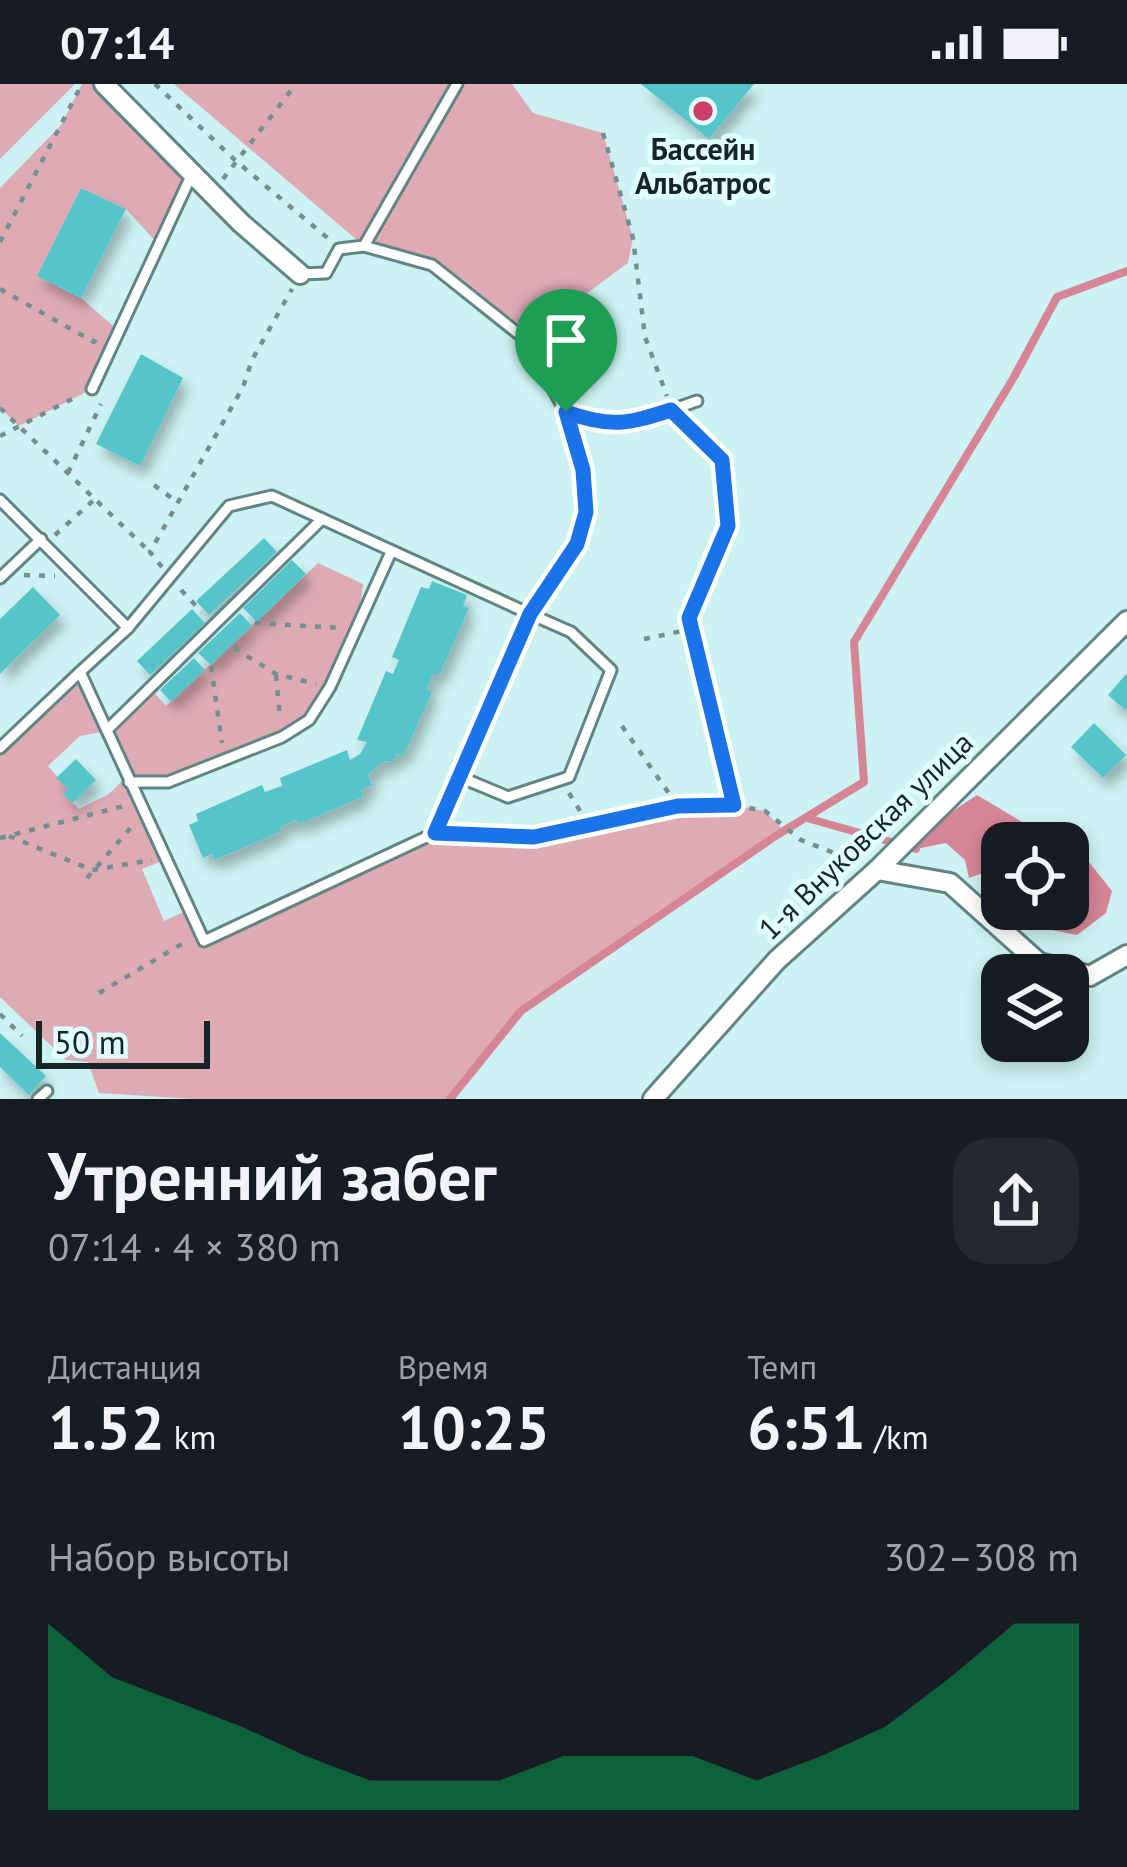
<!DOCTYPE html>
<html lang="ru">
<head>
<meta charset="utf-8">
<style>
  :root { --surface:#171b24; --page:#242831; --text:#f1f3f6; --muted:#9ea1a6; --accent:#0b8043 }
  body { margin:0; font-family:"PT Sans",sans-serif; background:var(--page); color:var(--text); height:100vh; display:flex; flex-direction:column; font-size:45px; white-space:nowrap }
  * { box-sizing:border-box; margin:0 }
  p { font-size:39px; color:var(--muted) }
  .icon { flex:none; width:66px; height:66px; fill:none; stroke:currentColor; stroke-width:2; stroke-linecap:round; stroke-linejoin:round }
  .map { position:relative; height:1015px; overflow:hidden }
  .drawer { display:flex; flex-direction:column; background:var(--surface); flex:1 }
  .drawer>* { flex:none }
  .controls { position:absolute; left:981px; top:738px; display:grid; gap:24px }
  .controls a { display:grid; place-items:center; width:108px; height:108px; border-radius:24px; background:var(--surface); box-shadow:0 6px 18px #0003; font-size:60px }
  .scale { position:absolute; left:36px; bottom:30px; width:174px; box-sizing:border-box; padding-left:12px; border:6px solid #162425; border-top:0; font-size:33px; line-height:42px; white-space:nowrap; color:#162425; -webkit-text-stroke:9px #e0feff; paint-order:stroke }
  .pin { position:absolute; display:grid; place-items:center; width:102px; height:102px; color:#fff; margin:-123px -51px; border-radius:50% 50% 50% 0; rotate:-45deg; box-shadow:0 0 12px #0007 }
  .pin .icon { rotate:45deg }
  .round { display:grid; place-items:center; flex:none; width:126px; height:126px; border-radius:36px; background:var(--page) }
  .summary { display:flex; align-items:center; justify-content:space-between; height:204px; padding:0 48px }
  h1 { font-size:66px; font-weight:800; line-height:90px }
  .metrics { display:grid; grid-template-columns:repeat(3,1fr); gap:18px; height:204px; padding:12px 48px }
  .metrics div { display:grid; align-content:center }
  .metrics b { font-size:60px; font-weight:800 }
  .metrics small { font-size:33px; font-weight:400 }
  .metrics p { font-size:33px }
  .chart { height:336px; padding:24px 48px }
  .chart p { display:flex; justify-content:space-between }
  .chart svg { width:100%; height:216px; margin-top:12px; fill:var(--accent); opacity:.7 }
  .status { display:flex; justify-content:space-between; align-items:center; height:84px; padding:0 60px; background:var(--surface); direction:ltr }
  .status svg { height:33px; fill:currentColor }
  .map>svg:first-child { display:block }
</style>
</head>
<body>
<div class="status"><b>07:14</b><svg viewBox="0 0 49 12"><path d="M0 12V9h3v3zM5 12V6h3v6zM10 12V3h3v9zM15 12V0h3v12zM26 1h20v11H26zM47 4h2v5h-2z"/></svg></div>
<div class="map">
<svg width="1127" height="1015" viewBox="0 0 1127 1015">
  <defs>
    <filter id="shadow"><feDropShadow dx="6" dy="10" stdDeviation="6" flood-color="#0004"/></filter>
  </defs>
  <rect width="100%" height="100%" fill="#cdf2f3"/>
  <!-- green -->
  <g fill="#deabb5" fill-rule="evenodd">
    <path d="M0,0H75L0,75Z"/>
    <path d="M82,0H104L193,90L159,161L126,125L81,104L37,192L81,214L119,247L92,305L19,342L0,324V104L61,41Z"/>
    <path d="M174,0H512L533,29L603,49L633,154L628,179L525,255L432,181L364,162Z"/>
    <path d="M318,479L363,500L357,545L309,636L282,653L168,698H129L165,776L142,785L164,837L188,826L204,856L435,749L534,753L678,722L734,721L765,727L783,746L521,927L450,1015H193L99,1009L88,978L66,976L0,913V664L79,588L107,646L150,604L166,622ZM107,647L126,693L109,710L79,725L64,710L68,705L48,682L80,652Z"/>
  </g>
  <!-- water -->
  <g fill="#d58596">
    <path d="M977,711L1057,759H1002V808L983,789L969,794L965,776L946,759L916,765L930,742Z"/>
    <path d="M1068,764L1085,773L1112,807L1106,829L1077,851L1037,843L1019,825H1068Z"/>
  </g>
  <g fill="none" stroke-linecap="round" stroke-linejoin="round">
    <!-- stream -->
    <g stroke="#d58596" stroke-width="8">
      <path d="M807,734L916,765"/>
      <path d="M450,1015L521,927L777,751L864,698L854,558L1014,293L1057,213L1127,187"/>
    </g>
  </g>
  <!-- building -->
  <g fill="#57c5c9" filter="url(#shadow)">
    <path d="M641,0H754L709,55Z"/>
    <path d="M81,104L126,125L81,214L37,192Z"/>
    <path d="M141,270L183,294L140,382L96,360Z"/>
    <path d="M264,454L277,468L209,531L196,517Z"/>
    <path d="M292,476L306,490L257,538L243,524Z"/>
    <path d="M432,497L467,511L463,522L469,524L440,590H433L427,605L432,608L404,671L397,670L393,678L384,677L368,691L372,701L361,706L363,713L299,740L296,736L280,743V748L215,776L212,770L203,774L189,741L198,737L196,730L262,701L265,708L282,702L280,694L347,666L350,676L360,670L367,658L357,656L386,587L393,590L399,576L392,573L421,503L429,505Z"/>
    <path d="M33,503L60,531L0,590V535Z"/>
    <path d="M192,525L205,539L150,591L137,577Z"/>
    <path d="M240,529L252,542L211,581L198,569Z"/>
    <path d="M194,574L205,586L171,618L160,606Z"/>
    <path d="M1127,589V624L1125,626L1108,611Z"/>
    <path d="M1094,639L1126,671L1103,694L1071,663Z"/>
    <path d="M76,675L96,696L73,719L63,710L68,705L56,694Z"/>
    <path d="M0,949L46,992L29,1011L0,983Z"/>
  </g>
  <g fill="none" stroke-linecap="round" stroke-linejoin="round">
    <defs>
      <g id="service">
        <path d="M364,162L432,181L525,255L566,328L583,386L586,428L577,460L530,530L571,548L611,586L569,693L508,713L460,693"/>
        <path d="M300,190L326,189L339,165L364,162L457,0"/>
        <path d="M92,305L191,92"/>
        <path d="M566,328C624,348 641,336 697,317"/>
        <path d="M272,412L530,530L435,749L204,857L80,588L128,544L229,422Z"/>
        <path d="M0,416L128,544L123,548"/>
        <path d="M0,494L41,455"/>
        <path d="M107,646L322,435"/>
        <path d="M0,664L80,588"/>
        <path d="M129,698H168L282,653L309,636L330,603L391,468"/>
        <path d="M38,1015L47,1007"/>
      </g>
      <g id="minor">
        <path d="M104,0L241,139L300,190"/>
        <path d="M877,786L950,799L1039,879L1090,892L1127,871"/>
        <path d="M653,1015L777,876L877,786L1127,537"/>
      </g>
    </defs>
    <!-- service casing -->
    <use href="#service" stroke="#628485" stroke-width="15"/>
    <!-- minor casing -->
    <use href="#minor" stroke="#628485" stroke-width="24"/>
    <!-- path -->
    <g stroke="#758f90" stroke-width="4.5" stroke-dasharray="6 9" stroke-linecap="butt">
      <path d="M155,0L236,77L330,156"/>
      <path d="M603,49L633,154L645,253L667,312"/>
      <path d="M223,95L296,0"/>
      <path d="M0,158L82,0"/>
      <path d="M0,205L94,258L96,255"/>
      <path d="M0,324L150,468"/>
      <path d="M682,336L722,377L728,442L689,534L734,721"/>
      <path d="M0,352L76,313"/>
      <path d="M68,389L101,320"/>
      <path d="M154,401L177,418"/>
      <path d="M55,451L95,415"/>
      <path d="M162,483L150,468L243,303L252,276L292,205"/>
      <path d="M24,491L55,492"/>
      <path d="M181,506L202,528"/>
      <path d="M255,539L341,544"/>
      <path d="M644,555L692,545"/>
      <path d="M234,564L276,590L316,600"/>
      <path d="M211,582L222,659"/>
      <path d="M276,591L280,634"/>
      <path d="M622,642L677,721"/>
      <path d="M569,709L588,740"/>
      <path d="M453,750L534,753L678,722L734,721L765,727L801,756L855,777"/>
      <path d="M9,752L92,786L152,776"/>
      <path d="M0,754L128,721"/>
      <path d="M87,794L134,740"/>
      <path d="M99,909L187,857"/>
      <path d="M0,930L22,952"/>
    </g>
    <!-- service -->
    <use href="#service" stroke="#fff" stroke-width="9"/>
    <!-- minor -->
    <use href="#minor" stroke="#fff" stroke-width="18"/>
  </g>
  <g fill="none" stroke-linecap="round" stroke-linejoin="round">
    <defs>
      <path id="route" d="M671,326L722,376L728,442L689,534L734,721L678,722L534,753L435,749L530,530L577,460L586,428L583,386L566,328C611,344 627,340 671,326Z"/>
    </defs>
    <!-- route casing -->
    <use href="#route" stroke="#fff" stroke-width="24"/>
    <!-- route -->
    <use href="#route" stroke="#1a73e8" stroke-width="15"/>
  </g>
  <!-- markers -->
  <circle fill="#cc3e6a" stroke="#e0feff" stroke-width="4.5" cx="703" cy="27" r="12"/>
  <g text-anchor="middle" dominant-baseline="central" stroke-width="10" stroke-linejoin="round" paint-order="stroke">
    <!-- poi labels -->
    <g font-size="30" font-weight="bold" fill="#162425" stroke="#e0feff">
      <text x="703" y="64">Бассейн<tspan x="703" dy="34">Альбатрос</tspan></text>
    </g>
    <!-- street labels -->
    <g font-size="30" fill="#162425" stroke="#e0feff">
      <text transform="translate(865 751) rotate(-44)">1-я Внуковская улица</text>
    </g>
  </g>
</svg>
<div class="controls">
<a><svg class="icon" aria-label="locate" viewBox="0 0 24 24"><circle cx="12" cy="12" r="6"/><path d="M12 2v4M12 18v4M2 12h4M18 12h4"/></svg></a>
<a><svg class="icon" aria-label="layers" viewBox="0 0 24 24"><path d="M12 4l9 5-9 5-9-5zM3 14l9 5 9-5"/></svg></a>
</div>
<div class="scale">50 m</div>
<div class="pin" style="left:566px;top:328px;background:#1e9e55"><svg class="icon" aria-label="arrive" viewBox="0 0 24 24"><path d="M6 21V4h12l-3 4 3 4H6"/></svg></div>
</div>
<section class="drawer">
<div class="summary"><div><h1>Утренний забег</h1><p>07:14 · 4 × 380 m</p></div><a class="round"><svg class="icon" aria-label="share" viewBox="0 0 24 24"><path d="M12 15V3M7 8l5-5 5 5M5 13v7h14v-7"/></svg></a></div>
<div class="metrics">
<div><p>Дистанция</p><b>1.52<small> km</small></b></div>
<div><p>Время</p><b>10:25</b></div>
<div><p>Темп</p><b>6:51<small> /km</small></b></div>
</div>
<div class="chart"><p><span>Набор высоты</span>302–308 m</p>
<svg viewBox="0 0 160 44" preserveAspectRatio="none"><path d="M0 44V6L10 17L20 22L30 27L40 33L50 38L60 38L70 38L80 33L90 33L100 33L110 38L120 33L130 27L140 17L150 6L160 6V44z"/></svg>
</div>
</section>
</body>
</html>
